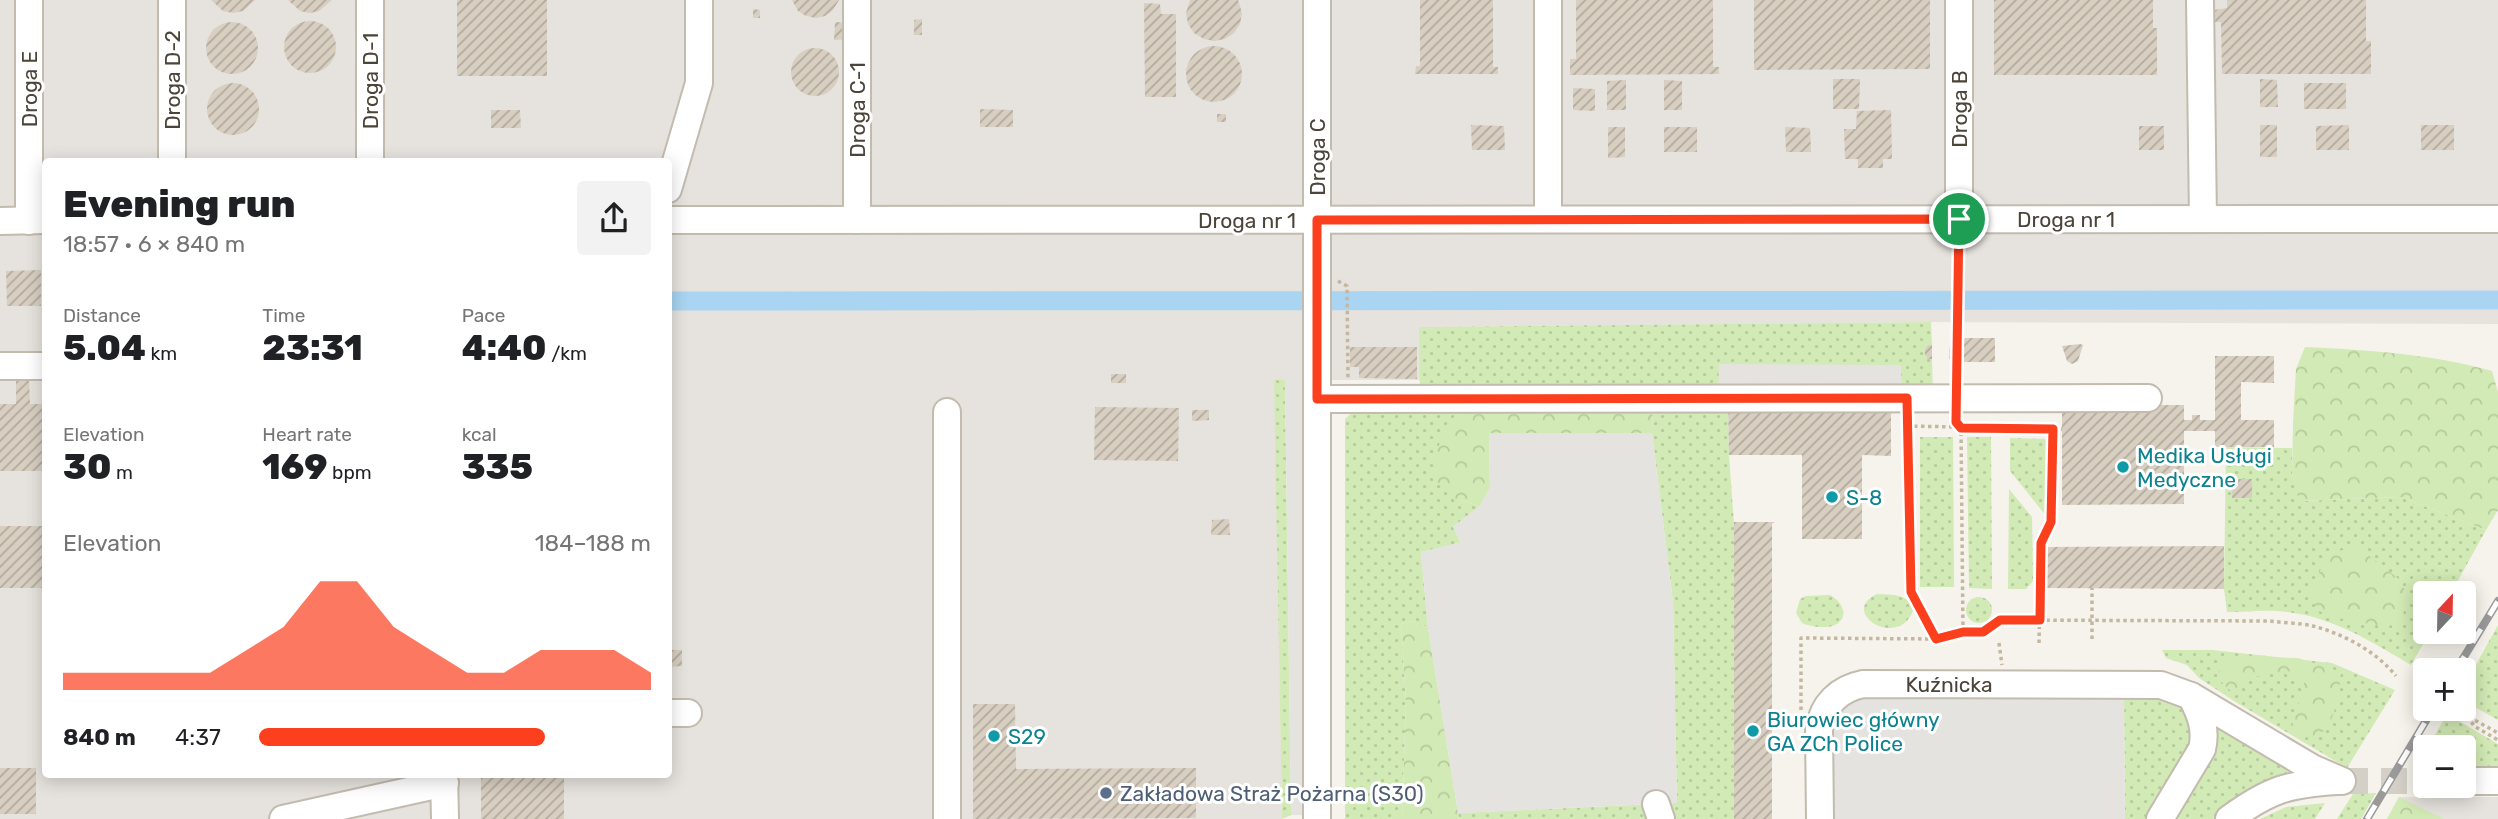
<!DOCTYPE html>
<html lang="en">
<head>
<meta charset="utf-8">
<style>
  :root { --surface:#fff; --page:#f2f2f2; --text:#202124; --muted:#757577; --accent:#fc3f1d }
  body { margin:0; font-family:Rubik,sans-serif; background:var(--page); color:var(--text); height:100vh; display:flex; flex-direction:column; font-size:26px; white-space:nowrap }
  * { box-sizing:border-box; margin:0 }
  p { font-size:23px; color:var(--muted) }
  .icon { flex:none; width:38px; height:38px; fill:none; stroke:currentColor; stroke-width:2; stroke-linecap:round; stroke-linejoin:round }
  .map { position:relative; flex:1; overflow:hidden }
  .side { position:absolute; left:42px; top:158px; width:630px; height:620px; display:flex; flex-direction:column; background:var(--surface); border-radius:7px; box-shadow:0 4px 18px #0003 }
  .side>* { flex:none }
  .needle { width:46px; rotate:22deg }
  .tools { position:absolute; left:2413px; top:581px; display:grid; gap:14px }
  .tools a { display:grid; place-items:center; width:63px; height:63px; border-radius:7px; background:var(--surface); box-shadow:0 4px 18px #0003; font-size:35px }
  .pin { position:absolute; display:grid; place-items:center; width:60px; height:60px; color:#fff; margin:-30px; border:4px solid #fff; border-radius:50%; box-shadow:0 2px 7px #0007 }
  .round { display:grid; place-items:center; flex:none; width:74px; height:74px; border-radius:7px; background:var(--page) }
  .overview { display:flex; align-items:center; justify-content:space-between; height:119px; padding:0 21px }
  h1 { font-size:38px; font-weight:800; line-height:52px }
  .figures { display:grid; grid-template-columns:repeat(3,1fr); gap:10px; height:119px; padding:7px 21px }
  .figures div { display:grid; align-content:center }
  .figures b { font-size:35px; font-weight:800 }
  .figures small { font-size:19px; font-weight:400 }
  .figures p { font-size:19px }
  .chart { height:196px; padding:14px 21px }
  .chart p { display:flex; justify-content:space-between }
  .chart svg { width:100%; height:126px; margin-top:7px; fill:var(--accent); opacity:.7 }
  ul { padding:0 21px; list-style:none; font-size:23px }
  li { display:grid; grid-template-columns:112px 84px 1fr; align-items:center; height:52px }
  li i { height:18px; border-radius:9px; background:var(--accent) }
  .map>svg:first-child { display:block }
</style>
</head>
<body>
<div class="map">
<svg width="2498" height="819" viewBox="0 0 2498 819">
  <defs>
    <pattern id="grass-dots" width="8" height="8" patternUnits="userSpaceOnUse" patternTransform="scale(1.75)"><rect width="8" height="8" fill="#d2eab5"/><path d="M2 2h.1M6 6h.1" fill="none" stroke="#b6ca9c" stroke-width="1.8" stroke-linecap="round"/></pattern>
    <pattern id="forest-crowns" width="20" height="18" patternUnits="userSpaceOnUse" patternTransform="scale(1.75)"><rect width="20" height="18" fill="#d2eab5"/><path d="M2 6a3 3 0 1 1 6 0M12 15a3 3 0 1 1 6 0" fill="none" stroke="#b6ca9c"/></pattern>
    <pattern id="building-hatch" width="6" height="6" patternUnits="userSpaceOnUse" patternTransform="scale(1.75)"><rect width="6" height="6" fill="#d8cfc1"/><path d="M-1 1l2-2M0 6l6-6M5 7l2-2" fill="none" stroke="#b1aa9e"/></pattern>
  </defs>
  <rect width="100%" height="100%" fill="#f6f3ec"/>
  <!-- industrial -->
  <g fill="#e6e2dd" fill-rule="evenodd">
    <path d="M0,0H2498V324L1920,322L1419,327L1421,380H1275L1282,819H0ZM46,161H668V774H46Z"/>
    <path d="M2399,797H2498V819H2387Z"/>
  </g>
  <!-- grass -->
  <g fill="url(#grass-dots)">
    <path d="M1931,322L1932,345H1928L1925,349V356L1932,359L1933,398L1728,399L1729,455L1734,524V819H1459L1458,813L1677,803L1673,602L1652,433L1653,399H1470L1456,499L1480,506L1453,527L1461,543L1421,552L1428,627L1411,621L1401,624L1406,701L1402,819H1345V419L1366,399H1420L1419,327Z"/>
    <path d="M1274,380H1285L1291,815L1282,819Z"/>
    <path d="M1920,437H1953L1954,587H1920Z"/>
    <path d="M1967,437H1991L1992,589L1969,588Z"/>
    <path d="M2010,438L2048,439L2047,517L2010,471Z"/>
    <path d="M2226,447L2292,448V473L2300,501L2401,497L2486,530L2451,593H2426V632H2430L2411,665C2372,642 2333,617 2287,612C2268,609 2247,612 2227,612L2224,589Z"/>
    <path d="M2009,489L2032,517L2033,581L2026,589H2008Z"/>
    <path d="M1877,594C1893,595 1909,593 1913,611C1898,650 1838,612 1877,594Z"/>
    <path d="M1830,595C1841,600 1851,617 1835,625C1826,629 1811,627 1802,623L1796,613L1800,599L1806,596Z"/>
    <circle cx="1979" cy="610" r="13"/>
    <path d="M2498,625V720L2464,701V686Z"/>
    <path d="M2162,650H2212L2332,663L2395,690L2347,768L2234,701L2199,678L2187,665L2166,658Z"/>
    <path d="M2124,694L2175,698L2187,705L2196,739L2152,819H2125Z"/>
    <path d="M2447,714L2498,744V771H2464V747H2428Z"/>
    <path d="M2217,722L2304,773L2252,791L2213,819H2172L2213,750Z"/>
    <path d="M2376,793L2361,819H2337L2353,794Z"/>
    <path d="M2325,803L2315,819H2260L2286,807Z"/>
  </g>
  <!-- forest -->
  <g fill="url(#forest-crowns)">
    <path d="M2305,347C2368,350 2432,354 2492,371L2498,392V510L2486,530L2401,497L2299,501L2292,473L2293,423L2296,369Z"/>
    <path d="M1470,399H1653L1652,433H1489L1490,488L1480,506L1456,499L1437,482L1436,452L1448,424Z"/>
    <path d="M2358,547L2400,580L2407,594L2402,620L2387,627L2338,618L2322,613L2308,597L2328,553Z"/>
    <path d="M1411,621L1428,627L1459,819H1402L1406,701L1401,624Z"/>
    <path d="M2224,657L2298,658L2341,672C2339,695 2336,725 2315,738L2291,731L2305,680L2288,671L2254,677L2234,694L2217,678Z"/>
    <path d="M2399,797L2444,819H2387Z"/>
  </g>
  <!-- parking -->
  <g fill="#e5e3e0">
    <path d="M1719,364L1901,365L1902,398H1718Z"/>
    <path d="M1285,380H1317V815H1291Z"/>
    <path d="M1489,433H1652L1673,602L1677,803L1458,813L1428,628L1421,552L1461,542L1453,527L1480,506L1490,488Z"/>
    <path d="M1866,693L2124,694L2125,819H1834L1831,726L1837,709Z"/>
  </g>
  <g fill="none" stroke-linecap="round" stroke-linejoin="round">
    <!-- canal -->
    <path stroke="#a9d4f2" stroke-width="19" d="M668,301L2498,300"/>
  </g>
  <!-- building -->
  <g fill="url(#building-hatch)">
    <path d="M211,0H255L243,11L233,13L223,11Z"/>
    <path d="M288,0H332L319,11L310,13L300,11Z"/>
    <rect x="457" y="0" width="90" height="76"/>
    <path d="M792,0H839L833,10L825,16L816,18L806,16L798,11Z"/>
    <path d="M1190,0H1238L1242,13L1240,24L1234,33L1225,39L1214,41L1204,39L1194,33L1188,24L1186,13Z"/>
    <path d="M1420,0H1493V67H1498V74H1415L1416,66H1420Z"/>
    <path d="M1576,0H1713V67H1719V74L1570,75V59H1576Z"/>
    <path d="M1754,0H1930V69L1754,70Z"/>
    <path d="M1994,0H2153V28H2157V75H1994Z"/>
    <path d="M2227,0H2366V41H2371V74H2222L2221,22H2214V10L2227,8Z"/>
    <path d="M1144,3L1160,4L1161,14H1176V97H1145Z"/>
    <path d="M753,9L760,10V18H753Z"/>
    <path d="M922,19V35H914V20Z"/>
    <circle cx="310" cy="47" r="26"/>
    <path d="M835,22L848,23L849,39L834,40Z"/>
    <circle cx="232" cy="48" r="26"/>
    <circle cx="1214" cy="74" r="28"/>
    <circle cx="815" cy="72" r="24"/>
    <path d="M1833,79H1860L1859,109H1833Z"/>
    <path d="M2260,79L2277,80L2278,107H2260Z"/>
    <path d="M1626,80V110H1607V81Z"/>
    <path d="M1664,80L1682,81V110H1664Z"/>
    <rect x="2304" y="83" width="42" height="26"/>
    <circle cx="233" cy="109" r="26"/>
    <path d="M1573,88L1595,89V111L1573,110Z"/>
    <path d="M980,109L1013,110V127H980Z"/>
    <path d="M491,110H520L521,128H491Z"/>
    <path d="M1891,110L1892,159H1883V168H1858V159H1845L1844,129H1856L1857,111Z"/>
    <rect x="1217" y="114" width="9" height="8"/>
    <path d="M1471,125L1504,126L1505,150H1472Z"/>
    <rect x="2260" y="125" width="17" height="32"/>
    <path d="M2349,125V150H2316V126Z"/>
    <rect x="2421" y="125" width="33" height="25"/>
    <rect x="2139" y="126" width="25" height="24"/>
    <path d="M1608,127H1625V157L1608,158Z"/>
    <rect x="1664" y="127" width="33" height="25"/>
    <path d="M1785,127L1810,128L1811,152H1786Z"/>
    <path d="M41,270V306H7L6,271Z"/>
    <path d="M1956,338H1995V362H1956V359H1949L1950,345H1956Z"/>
    <path d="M2080,344L2083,345L2078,361L2072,364L2067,361L2062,346Z"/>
    <path d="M1928,345H1932V359H1928L1925,355V349Z"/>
    <path d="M1350,347H1417V379L1359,378V367H1350Z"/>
    <path d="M2215,356H2274V383L2241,382V420H2274V447H2215V431H2184V504L2062,505V405H2184V420H2192V415H2200V420H2215Z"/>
    <rect x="1111" y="374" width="15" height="9"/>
    <path d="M16,378H29L30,404H46V471H0V404H16Z"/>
    <path d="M1891,405V456L1862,455V539H1802V455H1729L1728,406Z"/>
    <path d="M1095,407L1179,408L1178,461L1094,460Z"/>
    <path d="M1192,410H1209V420L1192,421Z"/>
    <rect x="2232" y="479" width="20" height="19"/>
    <path d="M1229,519L1230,535H1211L1212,520Z"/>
    <path d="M1734,522H1775L1772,524V819H1734Z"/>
    <rect x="0" y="526" width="46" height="62"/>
    <path d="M2224,546V589L2044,588V547Z"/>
    <path d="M668,650H682V666L668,667Z"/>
    <path d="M973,704H1015L1016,769L1196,768V818L973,819Z"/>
    <rect x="0" y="768" width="36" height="46"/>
    <rect x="481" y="774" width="83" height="45"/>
  </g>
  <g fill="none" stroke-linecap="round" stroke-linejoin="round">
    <!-- minor-tunnel -->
    <path stroke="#d4d0c8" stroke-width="26" stroke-dasharray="26 13" stroke-linecap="butt" d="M2342,781H2426"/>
    <defs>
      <g id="minor">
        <path d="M29,0V221"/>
        <path d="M172,0V161"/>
        <path d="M857,0V220"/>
        <path d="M1317,0V819"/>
        <path d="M1959,0V219"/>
        <path d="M2200,0L2203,219"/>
        <path d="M370,161V0"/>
        <path d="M668,189L699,83V0"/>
        <path d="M1548,219V0"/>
        <path d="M668,220L2498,219"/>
        <path d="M0,221L46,220"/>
        <path d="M0,366H46"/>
        <path d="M1317,399L2148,398"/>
        <path d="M947,412V819"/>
        <path d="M668,713H688"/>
        <path d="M444,774L445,819"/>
        <path d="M2464,781H2498"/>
        <path d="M1656,804L1661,819"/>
        <path d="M283,819L445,783"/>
        <path d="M1820,819L1819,729C1823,704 1839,689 1863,684L2161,685L2191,696L2312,768L2342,781"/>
        <path d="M2160,819L2202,749C2207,729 2200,713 2191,696"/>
        <path d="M2229,819C2269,790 2287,784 2337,781"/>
      </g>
    </defs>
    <!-- minor casing -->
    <use href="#minor" stroke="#c2bbae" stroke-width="30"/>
    <!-- path -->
    <g stroke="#c4b79f" stroke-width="3.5" stroke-dasharray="3.5 3.5" stroke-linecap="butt">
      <path d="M1338,281L1347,286L1348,380"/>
      <path d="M1956,378L1959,238"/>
      <path d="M1907,418L1911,592L1936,639V643"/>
      <path d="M1956,420L1961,428L1963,632"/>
      <path d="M1907,426L2062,429"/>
      <path d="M2092,639V588"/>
      <path d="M1999,643L2002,665"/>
      <path d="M2039,643L2041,543L2051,522L2053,429"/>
      <path d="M1801,710V638L1936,639L1963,632H1983L2000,620L2270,621C2284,623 2300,623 2313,626C2344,634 2377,652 2396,676"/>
      <path d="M2468,716L2474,726L2498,740"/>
      <path d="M2469,717L2498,733"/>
    </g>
    <!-- minor -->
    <use href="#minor" stroke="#fff" stroke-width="26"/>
    <defs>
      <g id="rail">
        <path d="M2456,670L2498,601"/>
        <path d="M2367,819L2433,709"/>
      </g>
    </defs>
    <!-- rail casing -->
    <use href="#rail" stroke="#9a9a9a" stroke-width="8"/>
    <!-- rail -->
    <use href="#rail" stroke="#fff" stroke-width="5" stroke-dasharray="16" stroke-linecap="butt"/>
  </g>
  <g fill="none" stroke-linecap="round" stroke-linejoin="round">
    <defs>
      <path id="route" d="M1959,219L1956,422L1961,428L2053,429L2051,522L2041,543L2040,620H2000L1983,632H1963L1936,639L1911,592L1907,398L1317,399V220Z"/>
    </defs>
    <!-- route casing -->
    <use href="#route" stroke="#fff" stroke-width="14"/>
    <!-- route -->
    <use href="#route" stroke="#fc3f1d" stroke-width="9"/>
  </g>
  <!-- markers -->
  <g fill="#0f9aa8" stroke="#fff" stroke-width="2.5">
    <circle cx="2123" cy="467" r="7"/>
    <circle cx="1832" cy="497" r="7"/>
    <circle cx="1753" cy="731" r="7"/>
    <circle cx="994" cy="736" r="7"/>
  </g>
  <circle fill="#5c6f8a" stroke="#fff" stroke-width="2.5" cx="1106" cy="793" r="7"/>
  <g text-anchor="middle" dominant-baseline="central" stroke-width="6" stroke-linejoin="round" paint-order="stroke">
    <!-- street labels -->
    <g font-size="21" fill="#4b4439" stroke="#fff">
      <text transform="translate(172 80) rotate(-90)">Droga D-2</text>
      <text transform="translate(370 81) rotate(-90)">Droga D-1</text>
      <text transform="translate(29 89) rotate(-90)">Droga E</text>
      <text transform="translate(1959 109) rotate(-90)">Droga B</text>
      <text transform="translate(857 110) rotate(-90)">Droga C-1</text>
      <text transform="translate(1317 157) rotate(-90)">Droga C</text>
      <text x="2066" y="219">Droga nr 1</text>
      <text x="1247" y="220">Droga nr 1</text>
      <text x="1949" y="684">Kuźnicka</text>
    </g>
    <!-- culture labels -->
    <g font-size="21" fill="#0d838f" stroke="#fff" text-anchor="start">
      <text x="2137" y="455">Medika Usługi<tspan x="2137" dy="24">Medyczne</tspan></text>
      <text x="1846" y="497">S-8</text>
      <text x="1767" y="719">Biurowiec główny<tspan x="1767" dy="24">GA ZCh Police</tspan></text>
      <text x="1008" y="736">S29</text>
    </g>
    <!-- service labels -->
    <g font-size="21" fill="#4e5e75" stroke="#fff" text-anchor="start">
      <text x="1120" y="793">Zakładowa Straż Pożarna (S30)</text>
    </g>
  </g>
</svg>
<div class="tools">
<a><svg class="needle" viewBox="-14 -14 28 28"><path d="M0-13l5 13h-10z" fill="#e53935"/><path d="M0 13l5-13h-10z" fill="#757577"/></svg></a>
<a>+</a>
<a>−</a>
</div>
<div class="pin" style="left:1959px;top:219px;background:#1e9e55"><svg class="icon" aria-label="arrive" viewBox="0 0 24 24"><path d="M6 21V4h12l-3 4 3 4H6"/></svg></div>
<section class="side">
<div class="overview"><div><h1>Evening run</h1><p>18:57 · 6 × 840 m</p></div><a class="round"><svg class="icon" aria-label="share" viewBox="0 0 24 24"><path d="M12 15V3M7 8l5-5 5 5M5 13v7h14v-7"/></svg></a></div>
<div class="figures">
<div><p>Distance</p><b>5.04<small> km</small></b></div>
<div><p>Time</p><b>23:31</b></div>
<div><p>Pace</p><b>4:40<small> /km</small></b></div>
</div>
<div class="figures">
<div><p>Elevation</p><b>30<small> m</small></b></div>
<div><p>Heart rate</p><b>169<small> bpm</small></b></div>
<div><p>kcal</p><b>335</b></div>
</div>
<div class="chart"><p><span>Elevation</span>184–188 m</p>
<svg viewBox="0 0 160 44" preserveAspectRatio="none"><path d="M0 44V38L10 38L20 38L30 38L40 38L50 30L60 22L70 6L80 6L90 22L100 30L110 38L120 38L130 30L140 30L150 30L160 38V44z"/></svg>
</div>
<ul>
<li><b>840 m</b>4:37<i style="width:73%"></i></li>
</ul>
</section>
</div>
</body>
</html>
